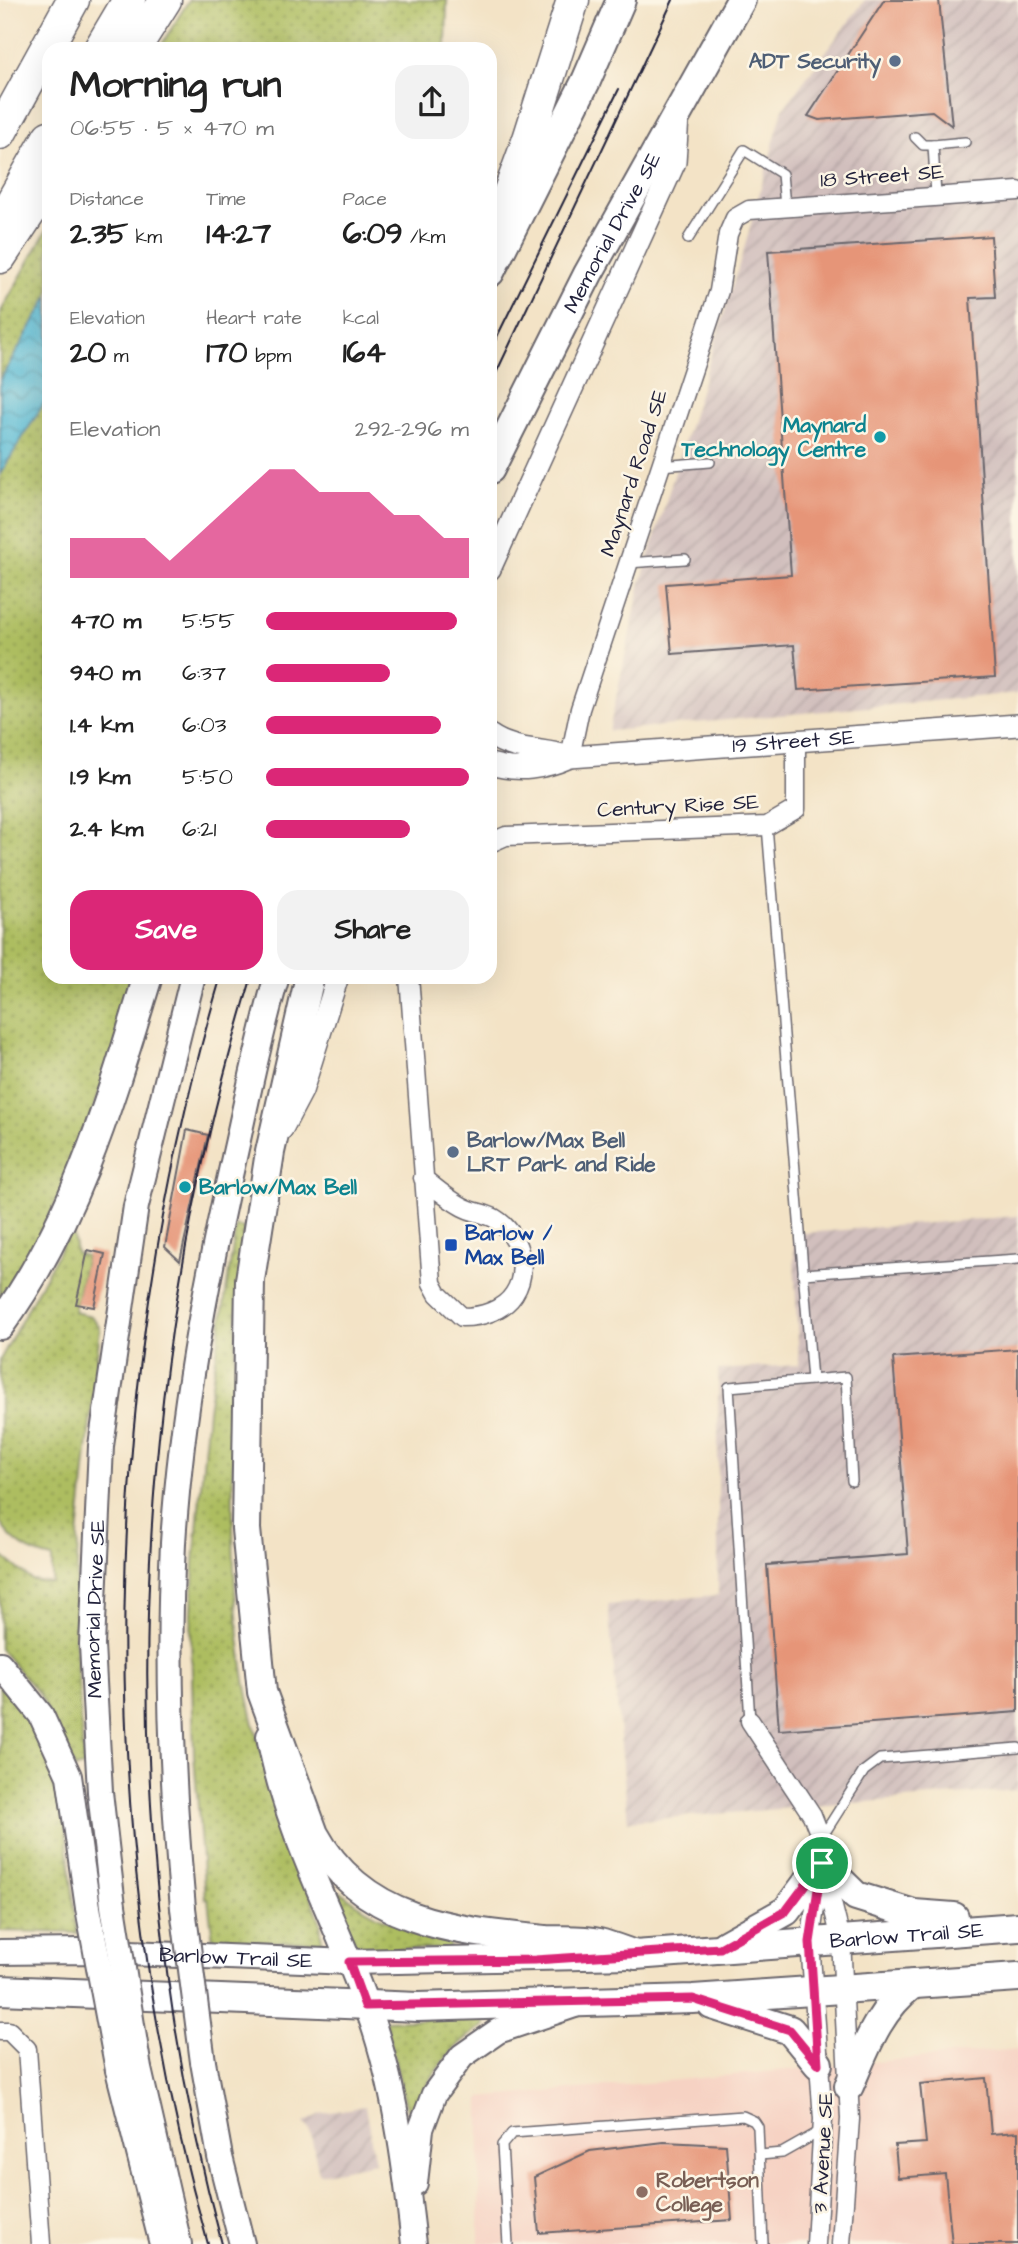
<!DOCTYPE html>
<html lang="en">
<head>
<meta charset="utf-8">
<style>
  :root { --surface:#fff; --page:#f2f2f2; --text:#222; --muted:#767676; --accent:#db2777 }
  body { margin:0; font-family:"Architects Daughter",sans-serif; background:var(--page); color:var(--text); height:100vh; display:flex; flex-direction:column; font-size:26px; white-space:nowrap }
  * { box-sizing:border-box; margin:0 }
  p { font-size:23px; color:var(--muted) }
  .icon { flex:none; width:38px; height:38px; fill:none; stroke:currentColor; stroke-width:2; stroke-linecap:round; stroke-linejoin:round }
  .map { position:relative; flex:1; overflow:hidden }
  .side { position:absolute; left:42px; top:42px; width:455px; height:942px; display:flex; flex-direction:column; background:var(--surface); border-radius:21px; box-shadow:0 7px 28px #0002 }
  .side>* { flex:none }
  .pin { position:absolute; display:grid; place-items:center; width:60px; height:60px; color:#fff; margin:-30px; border:4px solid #fff; border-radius:50%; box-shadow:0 2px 7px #0007 }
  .round { display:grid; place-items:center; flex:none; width:74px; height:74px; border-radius:21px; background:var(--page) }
  .headline { display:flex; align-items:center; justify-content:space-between; height:119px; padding:0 28px }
  h1 { font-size:38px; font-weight:700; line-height:52px }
  .metrics { display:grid; grid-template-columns:repeat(3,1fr); gap:10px; height:119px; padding:7px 28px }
  .metrics div { display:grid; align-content:center }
  .metrics b { font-size:30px; font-weight:700 }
  .metrics small { font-size:19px; font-weight:400 }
  .metrics p { font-size:19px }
  .chart { height:196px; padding:14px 28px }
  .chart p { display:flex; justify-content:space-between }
  .chart svg { width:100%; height:126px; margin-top:7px; fill:var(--accent); opacity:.7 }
  .button { display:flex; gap:14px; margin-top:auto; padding:14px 28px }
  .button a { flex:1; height:80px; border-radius:21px; background:var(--accent); color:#fff; font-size:28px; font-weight:700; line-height:80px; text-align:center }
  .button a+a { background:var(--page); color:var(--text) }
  ul { padding:0 28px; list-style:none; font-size:23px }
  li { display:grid; grid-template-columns:112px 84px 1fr; align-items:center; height:52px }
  li i { height:18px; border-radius:9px; background:var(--accent) }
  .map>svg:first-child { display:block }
</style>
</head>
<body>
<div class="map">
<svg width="1018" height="2244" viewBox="0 0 1018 2244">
  <defs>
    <pattern id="industrial-furrows" width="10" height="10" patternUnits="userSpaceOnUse" patternTransform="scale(1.75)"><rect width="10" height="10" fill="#d1bfbd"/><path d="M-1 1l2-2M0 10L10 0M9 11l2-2" fill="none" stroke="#b3a4a3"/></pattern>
    <pattern id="grass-dots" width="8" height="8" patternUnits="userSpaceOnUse" patternTransform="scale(1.75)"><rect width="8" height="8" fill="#adbd60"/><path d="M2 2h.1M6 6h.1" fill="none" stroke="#8c9950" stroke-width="1.8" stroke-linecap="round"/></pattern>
    <pattern id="water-waves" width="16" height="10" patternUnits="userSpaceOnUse" patternTransform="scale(1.75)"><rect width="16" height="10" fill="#58bbd6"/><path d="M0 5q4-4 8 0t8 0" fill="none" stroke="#4898af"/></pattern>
  </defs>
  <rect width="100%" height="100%" fill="#fcf5e5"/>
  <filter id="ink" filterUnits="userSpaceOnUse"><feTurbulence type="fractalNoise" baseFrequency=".0143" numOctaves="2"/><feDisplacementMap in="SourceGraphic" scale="14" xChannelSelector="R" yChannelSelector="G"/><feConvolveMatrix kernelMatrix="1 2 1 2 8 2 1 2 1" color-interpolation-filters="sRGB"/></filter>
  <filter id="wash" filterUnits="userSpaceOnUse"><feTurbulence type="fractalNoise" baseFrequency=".00686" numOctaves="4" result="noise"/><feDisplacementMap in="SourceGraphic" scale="28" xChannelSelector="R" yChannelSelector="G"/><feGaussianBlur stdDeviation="1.57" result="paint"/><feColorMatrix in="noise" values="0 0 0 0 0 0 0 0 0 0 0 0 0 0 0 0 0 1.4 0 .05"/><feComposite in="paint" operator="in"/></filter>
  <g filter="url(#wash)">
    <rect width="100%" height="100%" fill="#f3e3c6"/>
    <!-- built -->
    <path fill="#f6d2c3" d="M1018,2049V2244H479L480,2098Z"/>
    <!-- industrial -->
    <g fill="url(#industrial-furrows)">
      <path d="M865,0H1018V693L609,731L641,582L744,249L783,109Z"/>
      <path d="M1018,1216V1790L628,1821L608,1605L718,1595V1370L799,1365L793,1234Z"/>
      <path d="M365,2106L375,2163L319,2174L310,2130L304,2123L320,2114Z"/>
    </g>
    <!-- grass -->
    <g fill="url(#grass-dots)" stroke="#68704e" stroke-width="2">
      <path d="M189,0H447L446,49H159Z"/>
      <path d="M49,226V976L135,977L132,999C95,1101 65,1211 0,1300V313Z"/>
      <path d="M236,1226L244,1228C236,1300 234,1372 233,1445C232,1535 232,1631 253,1720C269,1789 296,1855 320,1921L322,1942L213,1941L208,1899H205L194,1755L191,1634L194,1562L208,1410Z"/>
      <path d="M72,1227L76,1253L86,1256L74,1312L91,1316L100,1328L78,1536L75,1636L84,1766L75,1768L40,1695L0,1649V1554L32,1580L52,1583V1558C29,1553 13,1543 0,1523V1360Z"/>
      <path d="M0,1685L24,1715L49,1757L64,1813L77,1933L0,1931Z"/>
      <path d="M341,1892C374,1919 408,1931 450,1938L449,1949H358L333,1897Z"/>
      <path d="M483,2017L485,2025C453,2044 430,2073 417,2108L407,2110L385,2021Z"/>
    </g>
    <!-- water -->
    <path fill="url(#water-waves)" stroke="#3d6e88" stroke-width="2" d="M49,296V395L0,474V380Z"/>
    <g id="blocks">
      <!-- building -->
      <g fill="#e69578">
        <path d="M884,0H939L952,126L932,111L819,120L808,116Z"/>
        <path d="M991,236L995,297L970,298L995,677L798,690L794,645L672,654L666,584L791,575L768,251Z"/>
        <path d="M187,1130L208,1135L180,1261L165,1247Z"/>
        <path d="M88,1250L105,1254L94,1307L76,1304Z"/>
        <path d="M1018,1349V1712L779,1730L767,1565L908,1554L893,1358Z"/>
        <path d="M986,2078L991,2134L1018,2132V2244H952L945,2174L898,2178L895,2145L926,2143L920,2084Z"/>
        <path d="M664,2142L726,2145L732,2220L539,2233L534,2177L590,2151Z"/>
      </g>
    </g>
  </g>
  <g filter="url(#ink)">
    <use href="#blocks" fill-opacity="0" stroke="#6b666c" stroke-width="2"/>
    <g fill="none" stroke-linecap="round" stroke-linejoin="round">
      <defs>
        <g id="service">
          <path d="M915,137L923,145H933"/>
          <path d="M936,195L933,145L965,142"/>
          <path d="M688,239L744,150L782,174L785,206"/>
          <path d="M660,466L710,462"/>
          <path d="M628,563L685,559"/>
          <path d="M767,826L812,1380"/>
          <path d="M803,1274L1018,1259"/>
          <path d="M750,1721L729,1387L846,1377L852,1481"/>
          <path d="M822,1837L864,1771L880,1759L1018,1748"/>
          <path d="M760,2155L782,2153L821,2131"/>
          <path d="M508,2244L502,2145L512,2133L743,2116L754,2121L758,2127L763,2244"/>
        </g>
        <g id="minor">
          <path d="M570,757L580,709L719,291L728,234L735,218L749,210L1018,191"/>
          <path d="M490,843L506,836L767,826L796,809V741"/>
          <path d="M409,976L432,1283L438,1294L462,1317C481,1317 503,1311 514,1294C530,1269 519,1233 494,1218C484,1213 472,1212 463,1207C448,1199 436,1189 423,1178"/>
          <path d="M750,1721L812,1815L821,1838L822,1863L841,1939L850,2119L841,2244"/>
          <path d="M0,2031H9L27,2049L41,2244"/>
          <path d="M816,2244L823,2119L810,1942L820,1874"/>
        </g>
        <g id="tertiary">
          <path d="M490,569L675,162L678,117"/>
          <path d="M490,735C514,752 542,748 570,757"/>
          <path id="s1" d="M490,764C519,772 543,769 570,757L1018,725"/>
          <path d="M282,1129L302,1091L338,976"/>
        </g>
        <g id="secondary">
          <path d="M0,1664L41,1715L69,1776L88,1908"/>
          <path d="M269,1736C287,1839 343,1931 375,2030C397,2099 406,2173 414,2244"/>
          <path id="s2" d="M113,1906L100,1792L92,1645L101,1446L136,1206L193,976"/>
          <path d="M183,1908C172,1787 167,1665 173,1543C181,1415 205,1287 233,1162C247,1100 259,1037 277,976"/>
          <path id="s3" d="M0,1952L81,1951L350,1962L631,1956"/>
          <path d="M203,2062L220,2157L242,2244"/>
          <path d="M139,2069L179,2244"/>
          <path d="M118,2070L162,2244"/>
          <path d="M415,2183L421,2129L434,2094L462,2056L498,2031L575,2005"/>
        </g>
        <g id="primary">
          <path d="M490,272L586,81L621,0"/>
          <path id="s4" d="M490,469L588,274L741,0"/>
          <path id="s5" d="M310,976L270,1152L250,1280L246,1529L262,1692L314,1834C362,1923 455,1931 546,1940C563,1941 582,1939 599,1943C611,1946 623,1951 635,1955L1018,1927"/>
          <path d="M0,1325C76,1221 111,1097 148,976"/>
          <path d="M725,1945L786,1911L822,1863L856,1896L914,1914L954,1917"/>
          <path d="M0,1990L418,2007L693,1999L1018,1977"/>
          <path d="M712,2005L790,2030L818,2064"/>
          <path d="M849,2086C865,2049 879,2009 913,1984"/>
        </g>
        <g id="motorway">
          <path d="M100,49L129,0"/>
          <path d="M134,49L165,0"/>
          <path d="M0,133L73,0"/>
          <path d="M0,223L49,137"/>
          <path d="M490,246L529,139L573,0"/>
          <path d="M0,257L49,183"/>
        </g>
      </defs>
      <!-- service casing -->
      <use href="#service" stroke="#6b666c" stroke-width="12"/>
      <!-- minor casing -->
      <use href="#minor" stroke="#6b666c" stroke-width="21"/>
      <!-- tertiary casing -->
      <use href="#tertiary" stroke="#6b666c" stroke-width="24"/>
      <!-- secondary casing -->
      <use href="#secondary" stroke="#6b666c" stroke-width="28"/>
      <!-- primary casing -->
      <use href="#primary" stroke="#6b666c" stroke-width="32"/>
      <!-- motorway casing -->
      <use href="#motorway" stroke="#6b666c" stroke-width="35"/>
      <!-- service -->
      <use href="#service" stroke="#fff" stroke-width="9"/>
      <!-- minor -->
      <use href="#minor" stroke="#fff" stroke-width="18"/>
      <!-- tertiary -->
      <use href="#tertiary" stroke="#fff" stroke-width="21"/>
      <!-- secondary -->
      <use href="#secondary" stroke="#fff" stroke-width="24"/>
      <!-- primary -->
      <use href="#primary" stroke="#fff" stroke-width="28"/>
      <!-- motorway -->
      <use href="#motorway" stroke="#fff" stroke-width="32"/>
      <!-- tram -->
      <g stroke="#22223b" stroke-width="2">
        <path d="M490,351L619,89"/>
        <path d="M490,386L673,0"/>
        <path d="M208,2244C90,1833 99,1385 221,976"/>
        <path d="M222,2244C110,1832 127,1384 252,976"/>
      </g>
      <defs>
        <g id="secondary-bridge">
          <path d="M113,1906L139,2069"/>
          <path d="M88,1908L118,2070"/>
          <path d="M183,1908L203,2062"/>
        </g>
      </defs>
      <!-- secondary-bridge casing -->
      <use href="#secondary-bridge" stroke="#6b666c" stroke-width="28" stroke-linecap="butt"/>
      <!-- secondary-bridge -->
      <use href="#secondary-bridge" stroke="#fff" stroke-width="24"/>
    </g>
  </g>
  <g fill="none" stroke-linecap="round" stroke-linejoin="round" filter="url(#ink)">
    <defs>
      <path id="route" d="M822,1863L810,1942L818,2064L790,2030L693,1999L365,2006L349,1962L535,1960L720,1948L786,1911Z"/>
    </defs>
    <!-- route casing -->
    <use href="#route" stroke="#fff" stroke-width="14"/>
    <!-- route -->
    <use href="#route" stroke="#db2777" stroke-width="9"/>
  </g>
  <!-- markers -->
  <g fill="#5c6f8a" stroke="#fcf5e5" stroke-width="2.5">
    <circle cx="895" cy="61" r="7"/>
    <circle cx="453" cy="1152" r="7"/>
  </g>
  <g fill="#0f9aa8" stroke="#fcf5e5" stroke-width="2.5">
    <circle cx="880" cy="437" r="7"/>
    <circle cx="185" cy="1187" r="7"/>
  </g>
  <rect fill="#1a4fb4" stroke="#fcf5e5" stroke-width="2.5" x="444" y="1238" width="14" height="14" rx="3.5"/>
  <circle fill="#8d6e63" stroke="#fcf5e5" stroke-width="2.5" cx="642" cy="2192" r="7"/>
  <g text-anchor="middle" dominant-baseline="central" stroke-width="5" stroke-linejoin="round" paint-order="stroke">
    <!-- service labels -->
    <g font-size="21" font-weight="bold" fill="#4e5e75" stroke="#fcf5e5" text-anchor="end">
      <text x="881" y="61">ADT Security</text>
      <text x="467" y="1140" text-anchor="start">Barlow/Max Bell<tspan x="467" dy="24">LRT Park and Ride</tspan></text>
    </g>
    <!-- street labels -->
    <g font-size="21" fill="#22223b" stroke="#fcf5e5">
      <text transform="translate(882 176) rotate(-4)">18 Street SE</text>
      <text stroke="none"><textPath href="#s4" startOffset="266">Memorial Drive SE</textPath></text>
      <text transform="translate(634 473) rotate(-72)">Maynard Road SE</text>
      <text stroke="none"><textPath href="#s1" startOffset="306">19 Street SE</textPath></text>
      <text transform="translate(678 806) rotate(-3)">Century Rise SE</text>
      <text stroke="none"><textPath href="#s2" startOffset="298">Memorial Drive SE</textPath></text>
      <text stroke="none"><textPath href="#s5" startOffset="1505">Barlow Trail SE</textPath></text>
      <text stroke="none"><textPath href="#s3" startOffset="236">Barlow Trail SE</textPath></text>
      <text transform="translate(823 2153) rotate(-87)">3 Avenue SE</text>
    </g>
    <!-- culture labels -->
    <g font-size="21" font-weight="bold" fill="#0d838f" stroke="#fcf5e5" text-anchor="end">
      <text x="866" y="425">Maynard<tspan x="866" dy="24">Technology Centre</tspan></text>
      <text x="199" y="1187" text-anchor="start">Barlow/Max Bell</text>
    </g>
    <!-- transit labels -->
    <g font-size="21" font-weight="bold" fill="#164399" stroke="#fcf5e5" text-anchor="start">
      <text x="465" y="1233">Barlow /<tspan x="465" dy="24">Max Bell</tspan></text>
    </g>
    <!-- education labels -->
    <g font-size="21" font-weight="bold" fill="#785e54" stroke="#fcf5e5" text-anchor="start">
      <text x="656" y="2180">Robertson<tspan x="656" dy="24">College</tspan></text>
    </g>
  </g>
</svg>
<div class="pin" style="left:822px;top:1863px;background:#1e9e55"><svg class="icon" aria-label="arrive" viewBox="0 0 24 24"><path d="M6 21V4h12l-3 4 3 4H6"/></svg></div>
<section class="side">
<div class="headline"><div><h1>Morning run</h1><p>06:55 · 5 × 470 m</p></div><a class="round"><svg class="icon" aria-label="share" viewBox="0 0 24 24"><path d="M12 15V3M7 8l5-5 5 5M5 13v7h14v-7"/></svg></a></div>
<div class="metrics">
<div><p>Distance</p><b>2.35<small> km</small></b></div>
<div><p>Time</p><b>14:27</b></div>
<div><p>Pace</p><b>6:09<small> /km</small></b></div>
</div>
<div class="metrics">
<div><p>Elevation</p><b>20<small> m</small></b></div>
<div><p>Heart rate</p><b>170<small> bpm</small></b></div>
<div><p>kcal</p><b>164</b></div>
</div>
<div class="chart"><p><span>Elevation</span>292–296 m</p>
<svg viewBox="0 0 160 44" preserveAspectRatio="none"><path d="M0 44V30L10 30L20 30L30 30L40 38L50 30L60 22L70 14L80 6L90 6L100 14L110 14L120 14L130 22L140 22L150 30L160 30V44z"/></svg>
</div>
<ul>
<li><b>470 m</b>5:55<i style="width:94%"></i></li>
<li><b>940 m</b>6:37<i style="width:61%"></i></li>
<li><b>1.4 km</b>6:03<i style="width:86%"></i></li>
<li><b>1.9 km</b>5:50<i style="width:100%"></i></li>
<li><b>2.4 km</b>6:21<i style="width:71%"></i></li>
</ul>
<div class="button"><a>Save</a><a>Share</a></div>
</section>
</div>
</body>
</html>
